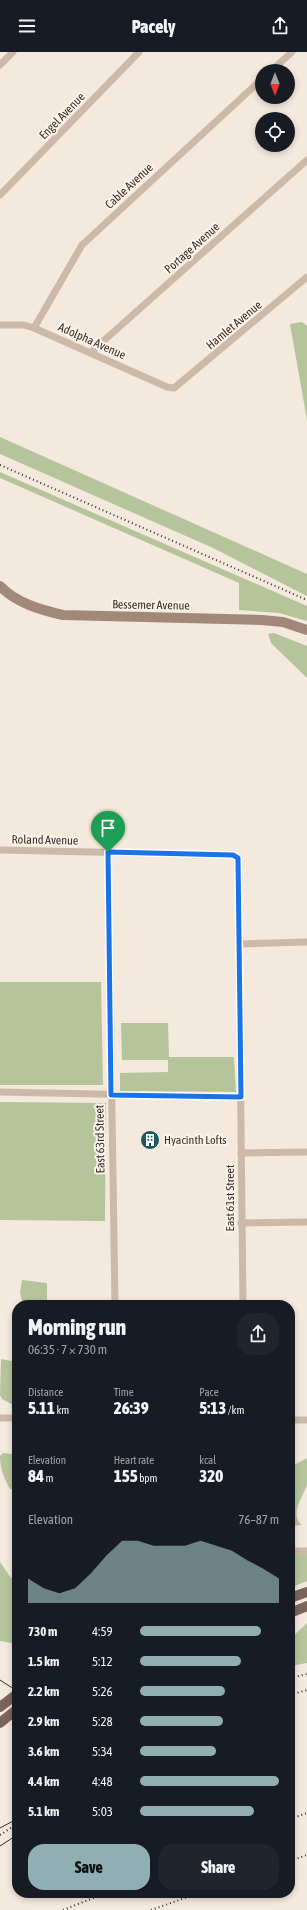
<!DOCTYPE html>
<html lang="en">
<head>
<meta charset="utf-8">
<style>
  :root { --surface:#171b24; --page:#20242c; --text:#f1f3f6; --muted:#9ea1a6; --accent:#91aeb2 }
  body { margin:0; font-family:"Asap Condensed",sans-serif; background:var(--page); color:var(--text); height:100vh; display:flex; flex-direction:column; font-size:15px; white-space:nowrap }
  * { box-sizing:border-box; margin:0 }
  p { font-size:13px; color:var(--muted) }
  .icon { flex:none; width:22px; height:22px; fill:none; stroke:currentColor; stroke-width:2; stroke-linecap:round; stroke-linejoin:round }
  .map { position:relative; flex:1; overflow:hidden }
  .sheet { position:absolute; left:12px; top:1248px; width:283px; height:598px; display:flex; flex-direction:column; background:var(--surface); border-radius:16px; box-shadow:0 2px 6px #0003 }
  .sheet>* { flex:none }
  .needle { width:26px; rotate:180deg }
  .buttons { position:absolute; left:255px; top:12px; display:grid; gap:8px }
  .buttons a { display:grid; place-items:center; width:40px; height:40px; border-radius:50%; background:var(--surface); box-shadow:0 2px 6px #0003; font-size:20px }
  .pin { position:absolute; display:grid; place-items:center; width:34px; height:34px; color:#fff; margin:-41px -17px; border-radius:50% 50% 50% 0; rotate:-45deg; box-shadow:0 0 4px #0007 }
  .pin .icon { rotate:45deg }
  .round { display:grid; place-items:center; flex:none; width:42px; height:42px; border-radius:16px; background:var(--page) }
  .head { display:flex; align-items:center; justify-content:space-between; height:68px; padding:0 16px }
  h1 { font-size:22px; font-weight:800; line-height:30px }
  .metrics { display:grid; grid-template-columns:repeat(3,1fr); gap:6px; height:68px; padding:4px 16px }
  .metrics div { display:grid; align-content:center }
  .metrics b { font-size:17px; font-weight:800 }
  .metrics small { font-size:11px; font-weight:400 }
  .metrics p { font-size:11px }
  .chart { height:112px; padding:8px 16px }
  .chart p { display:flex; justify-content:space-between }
  .chart svg { width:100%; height:72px; margin-top:4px; fill:var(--accent); opacity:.7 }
  .button { display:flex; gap:8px; margin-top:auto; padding:8px 16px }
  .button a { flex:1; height:46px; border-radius:16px; background:var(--accent); color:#111; font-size:16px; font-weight:800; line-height:46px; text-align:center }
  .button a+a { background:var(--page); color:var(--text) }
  ul { padding:0 16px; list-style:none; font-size:13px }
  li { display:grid; grid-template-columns:64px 48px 1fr; align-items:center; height:30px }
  li i { height:10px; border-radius:5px; background:var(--accent) }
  header { display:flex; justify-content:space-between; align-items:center; height:52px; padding:0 16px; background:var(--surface); font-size:18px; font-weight:800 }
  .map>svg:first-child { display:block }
</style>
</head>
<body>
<header><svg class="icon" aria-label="menu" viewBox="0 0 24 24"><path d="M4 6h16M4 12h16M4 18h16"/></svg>Pacely<svg class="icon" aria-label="share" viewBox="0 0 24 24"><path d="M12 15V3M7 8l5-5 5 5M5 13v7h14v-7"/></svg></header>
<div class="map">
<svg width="307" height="1858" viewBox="0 0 307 1858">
  <rect width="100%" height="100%" fill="#f4e9dd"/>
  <!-- green -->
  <g fill="#b6c49b">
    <path d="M302,270L307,274V368L290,272Z"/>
    <path d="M0,385L307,522V544L213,496L0,402Z"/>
    <path d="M0,420L307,554V569L279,561L239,558V531L0,426Z"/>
    <path d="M274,581L307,594V626L271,591L268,582Z"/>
    <path d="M0,930H101L103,1033H0Z"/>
    <path d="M121,971H168L169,1005H234L236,1040L120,1039V1021L168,1020V1008H122Z"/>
    <path d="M0,1050L106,1051L105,1169L0,1168Z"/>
    <path d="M22,1228L47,1231V1253H23L20,1241Z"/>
    <path d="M1,1307L17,1310V1350L15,1354L2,1347L0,1343Z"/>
    <path d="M3,1401L12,1402L17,1401V1437H10C4,1426 0,1417 0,1404Z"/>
    <path d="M307,1406C307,1414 307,1424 307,1432C305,1443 288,1461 302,1473L290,1474V1415Z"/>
    <path d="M290,1499H307V1529L290,1536Z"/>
    <path d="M0,1510L11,1526L17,1522V1592L0,1589Z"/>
    <path d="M307,1571V1611L290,1614V1587Z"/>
  </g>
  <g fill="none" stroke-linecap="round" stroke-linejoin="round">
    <!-- street -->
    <g stroke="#cdb9a8" stroke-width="7">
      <path d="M0,13L13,0"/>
      <path d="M271,19L292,0"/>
      <path d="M0,143L139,0"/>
      <path d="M0,273H24L34,276L167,335L174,336L307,225"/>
      <path d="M34,276L82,193L262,27"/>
      <path d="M91,300L307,108"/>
      <path d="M0,798L227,803H233L238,806L243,1253"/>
      <path d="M108,800L115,1253"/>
      <path d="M240,892L307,890"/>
      <path d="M0,1040L241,1045"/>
      <path d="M241,1101L307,1100"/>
      <path d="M241,1171L307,1170"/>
      <path d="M0,1366H17"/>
      <path d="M290,1368H307"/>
      <path d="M290,1499H307"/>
    </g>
    <!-- secondary -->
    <path stroke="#a18879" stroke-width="10" d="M0,534C16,551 41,558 63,563L262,568L283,570L307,578"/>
    <!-- primary -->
    <g stroke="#7c6558" stroke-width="10">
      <path d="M290,1546L307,1540"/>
      <path d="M290,1561L307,1554"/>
      <path d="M0,1655L17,1642"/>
      <path d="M0,1671L17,1657"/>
    </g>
    <!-- tram -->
    <g stroke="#392e28" stroke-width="1">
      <path d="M0,1628L17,1639"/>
      <path d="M0,1776L17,1767"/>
      <path d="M0,1794L17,1783"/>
    </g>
    <!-- rail -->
    <g stroke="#392e28" stroke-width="2" stroke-dasharray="1 3" stroke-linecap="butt">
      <path d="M0,413L307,548"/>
      <path d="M290,1626L307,1622"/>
      <path d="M290,1643L307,1638"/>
      <path d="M290,1767L307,1761"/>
      <path d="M0,1783L17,1772"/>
      <path d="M290,1809L307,1803"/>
      <path d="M63,1858L106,1841"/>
      <path d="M151,1858L199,1841"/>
    </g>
  </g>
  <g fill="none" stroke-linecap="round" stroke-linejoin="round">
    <defs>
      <path id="route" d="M108,800L233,803L238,806L241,1045L111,1043Z"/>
    </defs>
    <!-- route casing -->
    <use href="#route" stroke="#fff" stroke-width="8"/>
    <!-- route -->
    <use href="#route" stroke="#1a73e8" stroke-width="5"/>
  </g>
  <!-- icons -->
  <defs>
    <symbol id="building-disc" viewBox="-11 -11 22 22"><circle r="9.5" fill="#1b595e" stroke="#fbf3ea"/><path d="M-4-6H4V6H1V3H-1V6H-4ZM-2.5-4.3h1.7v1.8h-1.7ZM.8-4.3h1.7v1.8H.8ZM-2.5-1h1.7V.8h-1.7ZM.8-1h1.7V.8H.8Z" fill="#fff"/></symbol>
  </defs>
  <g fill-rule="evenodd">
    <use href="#building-disc" x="139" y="1077" width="22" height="22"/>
  </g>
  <g text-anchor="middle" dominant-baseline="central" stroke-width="4" stroke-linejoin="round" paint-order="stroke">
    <!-- street labels -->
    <g font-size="12" fill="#392e28" stroke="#fbf3ea">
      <text transform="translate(62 64) rotate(-46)">Engel Avenue</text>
      <text transform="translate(129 134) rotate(-43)">Cable Avenue</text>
      <text transform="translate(192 196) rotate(-42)">Portage Avenue</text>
      <text transform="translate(234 273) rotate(-40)">Hamlet Avenue</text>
      <text transform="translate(92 289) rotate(24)">Adolpha Avenue</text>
      <text transform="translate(151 553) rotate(1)">Bessemer Avenue</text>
      <text transform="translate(45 788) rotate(1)">Roland Avenue</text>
      <text transform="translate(100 1087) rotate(-91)">East 63rd Street</text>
      <text transform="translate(230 1146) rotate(-90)">East 61st Street</text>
    </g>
    <!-- poi labels -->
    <g font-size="12" fill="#392e28" stroke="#fbf3ea" text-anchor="start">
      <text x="164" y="1088">Hyacinth Lofts</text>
    </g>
  </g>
</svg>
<div class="buttons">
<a><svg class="needle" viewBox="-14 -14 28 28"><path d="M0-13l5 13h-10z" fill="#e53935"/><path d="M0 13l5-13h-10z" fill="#9ea1a6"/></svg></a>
<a><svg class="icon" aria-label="locate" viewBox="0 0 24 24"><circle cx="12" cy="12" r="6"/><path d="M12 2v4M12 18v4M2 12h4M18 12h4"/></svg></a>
</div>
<div class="pin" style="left:108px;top:800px;background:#1e9e55"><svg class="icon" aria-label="arrive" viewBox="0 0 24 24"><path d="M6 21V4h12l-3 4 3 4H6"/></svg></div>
<section class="sheet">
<div class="head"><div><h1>Morning run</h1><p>06:35 · 7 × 730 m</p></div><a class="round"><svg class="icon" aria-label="share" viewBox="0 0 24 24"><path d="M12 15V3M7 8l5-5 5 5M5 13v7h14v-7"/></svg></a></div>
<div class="metrics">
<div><p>Distance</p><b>5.11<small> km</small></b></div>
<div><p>Time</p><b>26:39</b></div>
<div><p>Pace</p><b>5:13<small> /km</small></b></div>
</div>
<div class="metrics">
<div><p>Elevation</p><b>84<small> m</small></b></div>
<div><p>Heart rate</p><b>155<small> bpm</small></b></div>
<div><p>kcal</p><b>320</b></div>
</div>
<div class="chart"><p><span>Elevation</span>76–87 m</p>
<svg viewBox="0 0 160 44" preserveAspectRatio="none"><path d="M0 44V29L10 35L20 38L30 35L40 26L50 15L60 6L70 6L80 9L90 9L100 9L110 6L120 9L130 12L140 18L150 23L160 29V44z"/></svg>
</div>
<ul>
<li><b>730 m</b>4:59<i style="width:87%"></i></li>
<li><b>1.5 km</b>5:12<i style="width:73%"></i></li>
<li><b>2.2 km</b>5:26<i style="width:61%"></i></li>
<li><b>2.9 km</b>5:28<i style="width:60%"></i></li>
<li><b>3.6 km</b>5:34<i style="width:55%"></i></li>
<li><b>4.4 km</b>4:48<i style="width:100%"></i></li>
<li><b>5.1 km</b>5:03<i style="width:82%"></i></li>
</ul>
<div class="button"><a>Save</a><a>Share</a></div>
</section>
</div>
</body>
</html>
